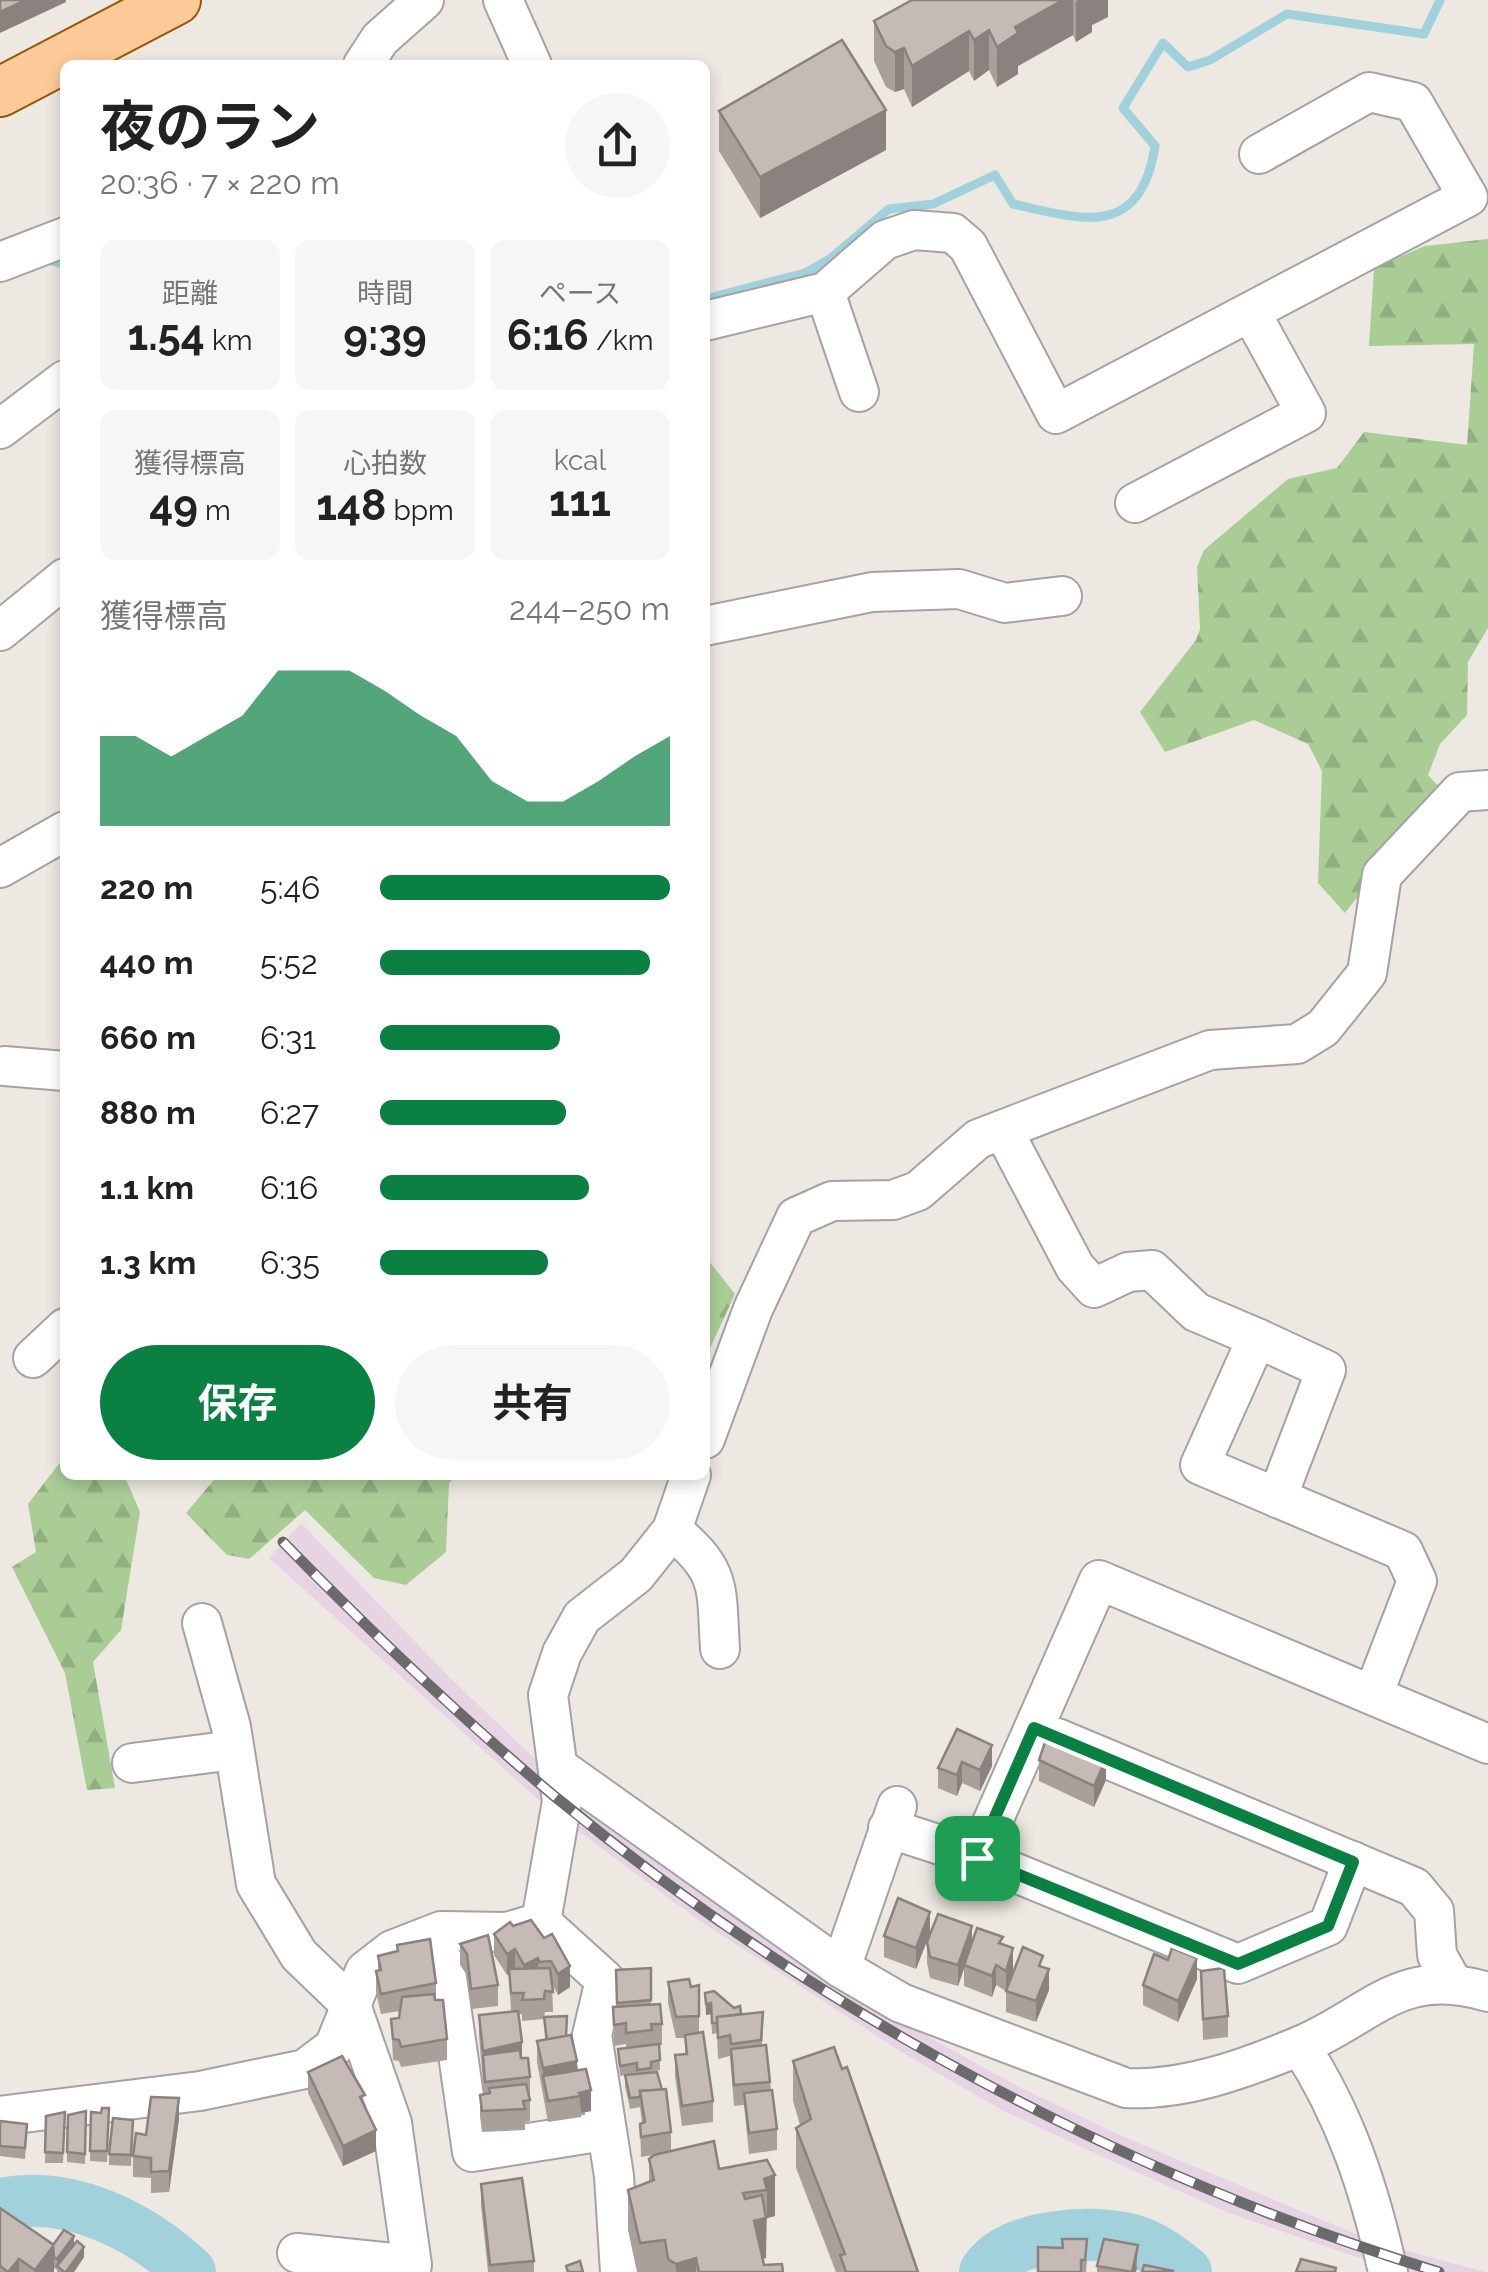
<!DOCTYPE html>
<html lang="ja">
<head>
<meta charset="utf-8">
<style>
  :root { --surface:#fff; --page:#f6f6f6; --text:#222; --muted:#767676; --accent:#0b8043 }
  body { margin:0; font-family:Raleway,"Noto Sans JP",sans-serif; background:var(--page); color:var(--text); height:100vh; display:flex; flex-direction:column; font-size:38px; white-space:nowrap }
  * { box-sizing:border-box; margin:0 }
  p { font-size:32px; color:var(--muted) }
  .icon { flex:none; width:55px; height:55px; fill:none; stroke:currentColor; stroke-width:2; stroke-linecap:round; stroke-linejoin:round }
  .map { position:relative; flex:1; overflow:hidden }
  .panel { position:absolute; left:60px; top:60px; width:650px; height:1420px; display:flex; flex-direction:column; background:var(--surface); border-radius:15px; box-shadow:0 5px 15px #0003 }
  .panel>* { flex:none }
  .pin { position:absolute; display:grid; place-items:center; width:85px; height:85px; color:#fff; margin:-42px; border-radius:20px; box-shadow:0 5px 15px #0006 }
  .round { display:grid; place-items:center; flex:none; width:105px; height:105px; border-radius:52px; background:var(--page) }
  .head { display:flex; align-items:center; justify-content:space-between; height:170px; padding:0 40px }
  h1 { font-size:55px; font-weight:700; line-height:75px }
  .stats { display:grid; grid-template-columns:repeat(3,1fr); gap:15px; height:170px; padding:10px 40px }
  .stats div { display:grid; align-content:center; border-radius:15px; background:var(--page); text-align:center }
  .stats b { font-size:42px; font-weight:700 }
  .stats small { font-size:28px; font-weight:400 }
  .stats p { font-size:28px }
  .chart { height:280px; padding:20px 40px }
  .chart p { display:flex; justify-content:space-between }
  .chart svg { width:100%; height:180px; margin-top:10px; fill:var(--accent); opacity:.7 }
  .cta { display:flex; gap:20px; margin-top:auto; padding:20px 40px }
  .cta a { flex:1; height:115px; border-radius:60px; background:var(--accent); color:#fff; font-size:40px; font-weight:700; line-height:115px; text-align:center }
  .cta a+a { background:var(--page); color:var(--text) }
  ul { padding:0 40px; list-style:none; font-size:32px }
  li { display:grid; grid-template-columns:160px 120px 1fr; align-items:center; height:75px }
  li i { height:25px; border-radius:12px; background:var(--accent) }
  .map>svg:first-child { display:block }
</style>
</head>
<body>
<div class="map">
<svg width="1488" height="2272" viewBox="0 0 1488 2272">
  <defs>
    <pattern id="forest-firs" width="22" height="20" patternUnits="userSpaceOnUse" patternTransform="scale(2.5)"><rect width="22" height="20" fill="#aacd96"/><path d="M5 1l3.5 6h-7zM16 11l3.5 6h-7z" fill="#92af81"/></pattern>
  </defs>
  <rect width="100%" height="100%" fill="#ede8e1"/>
  <!-- railway -->
  <g fill="#e6d3e4">
    <path d="M301,1523L449,1677L553,1776L551,1811L269,1558Z"/>
    <path d="M578,1798L815,1966L918,2031L1017,2086L1124,2137L1358,2235L1365,2260L1229,2213L1112,2161L1004,2111L903,2053L700,1921L570,1825Z"/>
    <path d="M1404,2250L1485,2272H1409Z"/>
  </g>
  <!-- forest -->
  <g fill="url(#forest-firs)">
    <path d="M1488,239V628L1468,662L1467,715L1440,744L1428,775L1442,790L1345,913L1318,883L1322,771L1308,744L1254,720L1165,752L1140,712L1196,640L1200,629L1197,567L1204,550L1288,479L1337,468L1364,432L1467,445L1474,344L1369,346L1374,268L1425,246Z"/>
    <path d="M705,1256L735,1294L705,1359Z"/>
    <path d="M65,1456V1475H124L140,1512L121,1630L93,1662L115,1788L87,1790L65,1673L12,1567L36,1552L28,1504Z"/>
    <path d="M218,1475H456L449,1483L446,1552L406,1585L374,1578L305,1510L249,1559L227,1555L186,1513Z"/>
  </g>
  <g fill="none" stroke-linecap="round" stroke-linejoin="round">
    <!-- stream -->
    <g stroke="#a1d2db" stroke-width="9">
      <path d="M46,259L65,265"/>
      <path d="M705,299L805,273L830,259L889,209L933,204L995,175L1013,204C1084,220 1140,239 1155,146L1123,108L1163,43L1188,67L1210,60L1287,14L1424,34L1440,0"/>
    </g>
    <!-- river -->
    <g stroke="#a1d2db" stroke-width="52">
      <path d="M0,2204C70,2190 140,2225 190,2272"/>
      <path d="M985,2272C1008,2234 1093,2229 1132,2240C1153,2246 1170,2259 1186,2272"/>
    </g>
    <defs>
      <g id="minor">
        <path d="M503,0L532,65"/>
        <path d="M363,65L380,39L424,0"/>
        <path d="M0,262L65,237"/>
        <path d="M825,292L859,392"/>
        <path d="M705,321L825,292L885,240L914,230L953,233L968,246L1056,414L1468,197L1413,102L1369,92L1259,154"/>
        <path d="M0,429L65,380"/>
        <path d="M1135,503L1306,413L1251,313"/>
        <path d="M705,626L872,592L959,589L1005,603L1062,596"/>
        <path d="M0,631L65,578"/>
        <path d="M0,868L65,831"/>
        <path d="M4,1066L65,1071"/>
        <path d="M1003,1130L1075,1267L1094,1288L1128,1272L1152,1270L1196,1312L1257,1338L1200,1465L1403,1551L1417,1581L1373,1695"/>
        <path d="M1257,1338L1326,1370L1277,1498"/>
        <path d="M33,1358L65,1328"/>
        <path d="M705,1439L753,1309L796,1217L832,1201L893,1200L918,1191L978,1139L1210,1050L1297,1044L1323,1028L1367,973L1382,875L1460,792L1488,790"/>
        <path d="M672,1530C723,1572 716,1587 720,1649"/>
        <path d="M202,1623L231,1727L256,1884L299,1955L351,2005L392,2123L412,2265L297,2253"/>
        <path d="M1057,1738L1414,1887L1434,1911L1437,1955L1452,1982"/>
        <path d="M132,1763L234,1750"/>
        <path d="M561,1769L841,1968L901,2003L1126,2088C1183,2091 1244,2069 1297,2047C1371,2017 1398,1965 1488,1992"/>
        <path d="M888,1828L977,1857L1238,1964L1328,1926L1353,1861"/>
        <path d="M977,1857L1099,1580L1488,1744"/>
        <path d="M541,1922L605,1980L592,2035L614,2176L620,2272"/>
        <path d="M445,1964L472,2152L604,2131"/>
        <path d="M841,1968L897,1806"/>
        <path d="M1300,2046C1346,2116 1370,2191 1388,2272"/>
        <path d="M0,2116L200,2091L305,2069L334,2047L365,1971L392,1950L441,1931L507,1932L541,1922L562,1801L548,1695L562,1653L582,1617L636,1575L672,1530L691,1475"/>
      </g>
      <path id="major" d="M0,92L176,0"/>
    </defs>
    <!-- minor casing -->
    <use href="#minor" stroke="#a3a3a3" stroke-width="42"/>
    <!-- major casing -->
    <use href="#major" stroke="#935801" stroke-width="52"/>
    <!-- minor -->
    <use href="#minor" stroke="#fff" stroke-width="38"/>
    <!-- major -->
    <use href="#major" stroke="#fbca98" stroke-width="48"/>
    <defs>
      <path id="rail" d="M283,1542C369,1630 459,1716 553,1795C813,2009 1118,2174 1439,2272"/>
    </defs>
    <!-- rail casing -->
    <use href="#rail" stroke="#6a6a6a" stroke-width="11"/>
    <!-- rail -->
    <use href="#rail" stroke="#fff" stroke-width="8" stroke-dasharray="22" stroke-linecap="butt"/>
  </g>
  <!-- wall -->
  <g fill="#a9a09c">
    <path d="M912,0H1108V17L1092,25V32L1076,42L1073,35L1018,66V74L997,87L989,70L974,81L969,71L912,107L904,89L895,92L886,87L874,61V21Z"/>
    <path d="M719,111L886,150L760,218L719,151Z"/>
    <path d="M957,1729L992,1766L980,1791L962,1783L957,1796L938,1788V1768Z"/>
    <path d="M1039,1760L1106,1780L1094,1807L1039,1781Z"/>
    <path d="M531,1920L570,1987L558,1995L552,1984L553,2012H545L544,2017L566,2036L591,2111L581,2113V2117L548,2122L537,2062V2041L545,2040L544,2019L522,2021V2014H518L522,2058L530,2077V2121L525,2122V2130L482,2132L480,2116V2095L484,2094L479,2036V2015L511,2012L509,1973L507,1975L494,1955V1934Z"/>
    <path d="M930,1933L916,1969L884,1957V1936Z"/>
    <path d="M972,1941L1003,1945L1013,1969L1008,1984L1043,1967L1049,1990L1036,2022L1006,2012V1991L996,1985L992,1997L964,1986V1968L958,1986L930,1978L927,1963V1942Z"/>
    <path d="M460,1944L498,1985V2006L471,2009L467,1975L460,1965Z"/>
    <path d="M378,1956L436,1983V2000L447,2039V2060L401,2067L399,2061L393,2060L391,2019L399,2018L400,2011L381,2014L376,1992V1971H378Z"/>
    <path d="M1168,1960L1197,1979L1178,2022L1143,2005V1985Z"/>
    <path d="M651,1968V2004L662,2024V2045H659L660,2070L651,2072L671,2132V2151L719,2169L767,2160L775,2216L767,2218L766,2258L762,2259L764,2265L783,2272H637L628,2230V2190L649,2182V2159L653,2155L641,2157L640,2124L642,2123L640,2107L630,2109L625,2086V2075L620,2076L618,2049L626,2048V2044L614,2046L613,2007H616V1970Z"/>
    <path d="M1201,1971L1228,2016V2037L1203,2040Z"/>
    <path d="M668,1982L691,1987L699,1985V2033L713,2101V2122L682,2126L675,2076V2055L685,2054V2038H676L668,2003Z"/>
    <path d="M705,1993L741,2014L763,2033L762,2045L770,2082L777,2129V2150L749,2154L744,2105L734,2106L730,2056L718,2059L717,2033L712,2034L711,2014L706,2015Z"/>
    <path d="M793,2061L918,2272H836L796,2168V2128L800,2125L793,2101Z"/>
    <path d="M308,2072L365,2107L376,2151L343,2166L308,2093Z"/>
    <path d="M109,2108L107,2162L90,2161L91,2112L101,2113Z"/>
    <path d="M86,2111L85,2164L67,2162V2152Z"/>
    <path d="M65,2112L63,2163H45L46,2116Z"/>
    <path d="M179,2119L169,2192L151,2193V2178L133,2177V2156L146,2135Z"/>
    <path d="M0,2121L27,2134L25,2159L0,2156Z"/>
    <path d="M133,2130L131,2166L109,2165V2154Z"/>
    <path d="M481,2184L534,2261V2272H488L481,2205Z"/>
    <path d="M0,2209L53,2245L74,2244L84,2257L74,2272H57V2270L54,2268V2272H0Z"/>
    <path d="M1062,2239L1087,2260L1086,2272H1038L1062,2248Z"/>
    <path d="M1097,2266H1138L1136,2272H1097Z"/>
  </g>
  <!-- shaded-wall -->
  <g fill="#8a827f">
    <path d="M26,0H66V2L0,33V12Z"/>
    <path d="M1063,0H1073V35L1018,66V74L997,87V47L1015,27Z"/>
    <path d="M1078,0H1108V17L1092,25V32L1076,42V2Z"/>
    <path d="M989,30V70L974,81V40Z"/>
    <path d="M969,31V71L912,107V66Z"/>
    <path d="M904,48V89L895,92V52Z"/>
    <path d="M886,110V150L760,218V177Z"/>
    <path d="M992,1745V1766L980,1791V1770Z"/>
    <path d="M1106,1759V1780L1094,1807V1786Z"/>
    <path d="M962,1762V1783L957,1796V1775Z"/>
    <path d="M930,1912V1933L916,1969V1948Z"/>
    <path d="M972,1926V1946L958,1986V1965Z"/>
    <path d="M1013,1948V1969L1006,1992V1971Z"/>
    <path d="M515,1949V1970L507,1975V1954Z"/>
    <path d="M538,1958V1979L524,1986V1965Z"/>
    <path d="M1197,1958V1979L1178,2022V2001Z"/>
    <path d="M996,1965V1985L992,1997V1976Z"/>
    <path d="M570,1966V1987L558,1995V1974Z"/>
    <path d="M1049,1969V1990L1036,2022V2001Z"/>
    <path d="M711,2003V2014L706,2015V2004Z"/>
    <path d="M522,2042V2063L483,2055V2072V2051Z"/>
    <path d="M577,2061V2082L543,2076V2089V2068Z"/>
    <path d="M591,2090V2111L581,2113L579,2093Z"/>
    <path d="M179,2098V2119L169,2192V2171Z"/>
    <path d="M376,2130V2151L343,2166V2146Z"/>
    <path d="M775,2175V2216L767,2218V2190L764,2179Z"/>
    <path d="M766,2218V2258L754,2261V2221Z"/>
    <path d="M74,2236V2247L57,2266V2259Z"/>
    <path d="M54,2245V2272H35V2270Z"/>
    <path d="M1138,2245L1136,2272H1132Z"/>
    <path d="M84,2247V2257L74,2272H66Z"/>
    <path d="M696,2258V2272H676V2264Z"/>
    <path d="M19,2259V2272H8Z"/>
  </g>
  <!-- building -->
  <g fill="#c5bab5" stroke="#8a827f" stroke-width="2.5">
    <path d="M0,0H26L0,12Z"/>
    <path d="M912,0H1063L1015,27L1018,33L997,47L989,30L974,40L969,31L912,66L904,48L895,52L886,46L874,21Z"/>
    <path d="M842,40L886,110L760,177L719,111Z"/>
    <path d="M957,1729L992,1745L980,1770L962,1762L957,1775L938,1768Z"/>
    <path d="M1048,1733L1106,1759L1094,1786L1039,1760Z"/>
    <path d="M898,1898L930,1912L916,1948L884,1936Z"/>
    <path d="M938,1914L972,1926L958,1965L930,1957L927,1942Z"/>
    <path d="M531,1920L544,1938L552,1934L570,1966L558,1974L551,1961L539,1962L538,1958L524,1965L515,1949L507,1954L494,1934L510,1922L513,1926Z"/>
    <path d="M977,1928L1003,1937L999,1943L1013,1948L1006,1971L996,1965L992,1976L964,1965Z"/>
    <path d="M488,1935L498,1985L471,1989L467,1954L460,1944Z"/>
    <path d="M430,1939L436,1983L381,1994L376,1971L381,1970L378,1956L398,1951L397,1945Z"/>
    <path d="M1023,1947L1043,1956L1039,1966L1049,1969L1036,2001L1006,1991Z"/>
    <path d="M1172,1948L1197,1958L1178,2001L1143,1985L1154,1954L1168,1960Z"/>
    <path d="M550,1968L553,1992L545,1991L544,1999L522,2000L524,1993H511L509,1969Z"/>
    <path d="M651,1968V2000L617,2003L616,1970Z"/>
    <path d="M1224,1968L1228,2016L1203,2019L1201,1971Z"/>
    <path d="M689,1979L691,1987L699,1985V2016L676,2017L668,1982Z"/>
    <path d="M714,1991L734,2008L740,2006L741,2014L717,2017V2023H712L711,2003L706,2004L705,1993Z"/>
    <path d="M434,1994L435,2000H443L447,2039L401,2047L399,2040L393,2039L391,2019L399,2018L402,1997Z"/>
    <path d="M660,2004L662,2024H651L652,2030L626,2033V2023L614,2025L613,2007Z"/>
    <path d="M518,2011L522,2042L483,2051L479,2015Z"/>
    <path d="M763,2012L761,2040L731,2044L730,2035L718,2038L717,2017Z"/>
    <path d="M567,2016L566,2036L547,2040L544,2017Z"/>
    <path d="M703,2032L713,2101L682,2106L675,2055L687,2054L685,2035Z"/>
    <path d="M571,2035L577,2061L543,2068L537,2041Z"/>
    <path d="M659,2044L660,2060L651,2062V2068L637,2070V2063L620,2066L618,2049Z"/>
    <path d="M766,2045L770,2082L734,2085L731,2049Z"/>
    <path d="M834,2047L842,2069L847,2067L918,2272H846L840,2255L845,2254L796,2128L811,2119L793,2061Z"/>
    <path d="M520,2050L521,2058H528L530,2077L485,2082L483,2055Z"/>
    <path d="M342,2056L365,2095L360,2097L376,2130L343,2146L308,2072Z"/>
    <path d="M586,2069L591,2090L579,2093L581,2096L548,2101L543,2076Z"/>
    <path d="M657,2072L662,2090L640,2091V2097L630,2098L625,2075Z"/>
    <path d="M526,2084L530,2100L523,2101L525,2109L482,2111L480,2095L490,2093L489,2088Z"/>
    <path d="M666,2089L671,2132L641,2137L640,2124L645,2122L640,2091Z"/>
    <path d="M772,2090L777,2129L749,2133L744,2093Z"/>
    <path d="M151,2097L179,2098L169,2171L151,2172V2158L133,2156L136,2133L146,2135Z"/>
    <path d="M102,2108H109L107,2151H90L91,2112L101,2113Z"/>
    <path d="M86,2111L85,2154L67,2152L68,2115Z"/>
    <path d="M65,2112L63,2153L45,2152L46,2116Z"/>
    <path d="M113,2118L133,2120L131,2155L109,2154Z"/>
    <path d="M0,2121L27,2124L25,2148L0,2146Z"/>
    <path d="M714,2141L719,2169L767,2160L775,2175L764,2179L767,2190L743,2193L745,2199L762,2195L766,2218L754,2221L764,2265L782,2264L783,2272H699L696,2258L676,2264L668,2259L665,2240L640,2243L628,2190L654,2180L649,2159L654,2155Z"/>
    <path d="M522,2178L534,2261L490,2265L481,2184Z"/>
    <path d="M0,2208L54,2245L35,2270L19,2259L8,2272L0,2266Z"/>
    <path d="M64,2230L74,2236L57,2259L54,2257L53,2245Z"/>
    <path d="M1062,2239H1087L1085,2260H1081V2272H1038V2247L1063,2248Z"/>
    <path d="M1104,2239L1138,2245L1132,2272L1097,2266Z"/>
    <path d="M77,2241L84,2247L66,2272H64L57,2266Z"/>
    <path d="M1301,2259L1336,2268L1335,2272H1296Z"/>
    <path d="M580,2261L583,2272H568L566,2266Z"/>
    <path d="M1144,2265L1174,2271L1142,2272Z"/>
  </g>
  <g fill="none" stroke-linecap="round" stroke-linejoin="round">
    <defs>
      <path id="route" d="M1034,1728L1353,1862L1328,1926L1238,1964L977,1858Z"/>
    </defs>
    <!-- route casing -->
    <use href="#route" stroke="#fff" stroke-width="20"/>
    <!-- route -->
    <use href="#route" stroke="#0b8043" stroke-width="12"/>
  </g>
</svg>
<div class="pin" style="left:977px;top:1858px;background:#1e9e55"><svg class="icon" aria-label="arrive" viewBox="0 0 24 24"><path d="M6 21V4h12l-3 4 3 4H6"/></svg></div>
<section class="panel">
<div class="head"><div><h1>夜のラン</h1><p>20:36 · 7 × 220 m</p></div><a class="round"><svg class="icon" aria-label="share" viewBox="0 0 24 24"><path d="M12 15V3M7 8l5-5 5 5M5 13v7h14v-7"/></svg></a></div>
<div class="stats">
<div><p>距離</p><b>1.54<small> km</small></b></div>
<div><p>時間</p><b>9:39</b></div>
<div><p>ペース</p><b>6:16<small> /km</small></b></div>
</div>
<div class="stats">
<div><p>獲得標高</p><b>49<small> m</small></b></div>
<div><p>心拍数</p><b>148<small> bpm</small></b></div>
<div><p>kcal</p><b>111</b></div>
</div>
<div class="chart"><p><span>獲得標高</span>244–250 m</p>
<svg viewBox="0 0 160 44" preserveAspectRatio="none"><path d="M0 44V22L10 22L20 27L30 22L40 17L50 6L60 6L70 6L80 11L90 17L100 22L110 33L120 38L130 38L140 33L150 27L160 22V44z"/></svg>
</div>
<ul>
<li><b>220 m</b>5:46<i style="width:100%"></i></li>
<li><b>440 m</b>5:52<i style="width:93%"></i></li>
<li><b>660 m</b>6:31<i style="width:62%"></i></li>
<li><b>880 m</b>6:27<i style="width:64%"></i></li>
<li><b>1.1 km</b>6:16<i style="width:72%"></i></li>
<li><b>1.3 km</b>6:35<i style="width:58%"></i></li>
</ul>
<div class="cta"><a>保存</a><a>共有</a></div>
</section>
</div>
</body>
</html>
